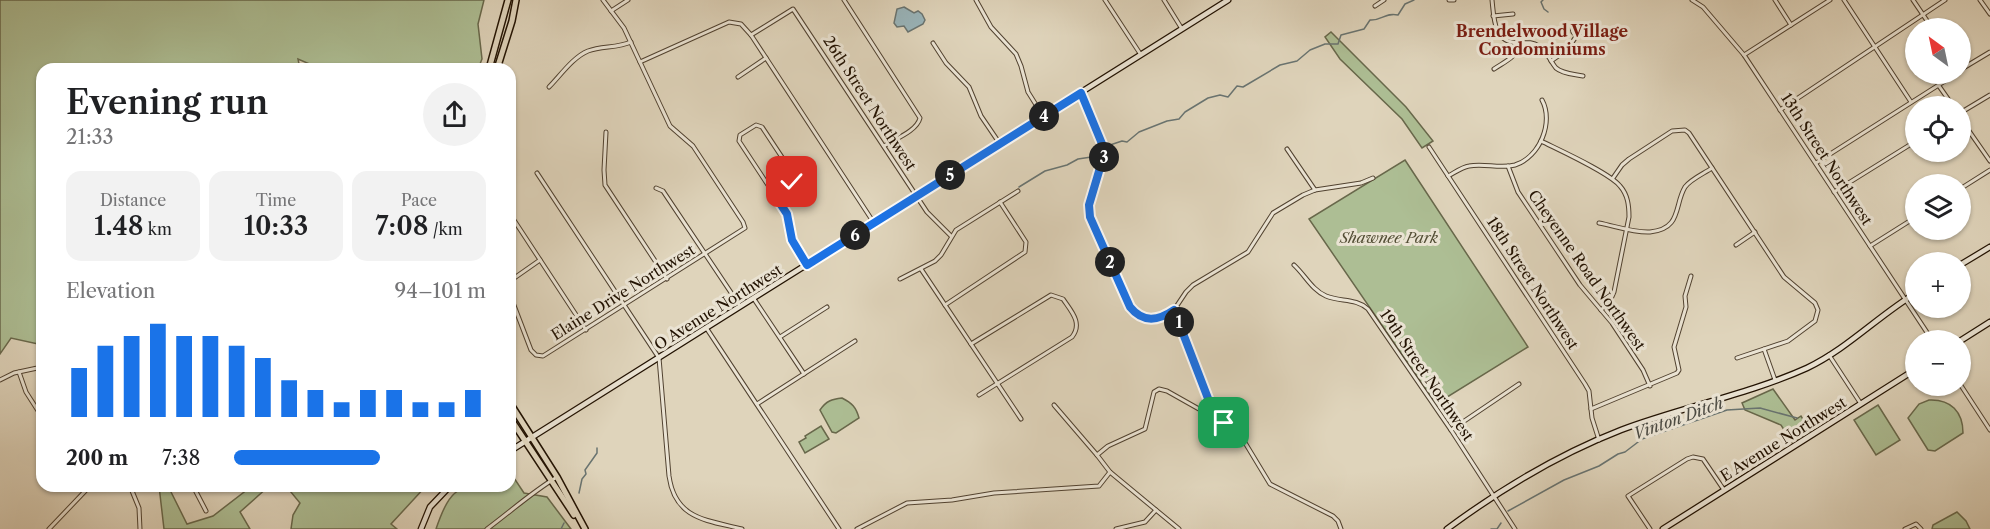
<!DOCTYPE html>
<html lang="en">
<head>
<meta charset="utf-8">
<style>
  :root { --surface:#fff; --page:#f2f2f2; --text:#202124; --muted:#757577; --accent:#1a73e8 }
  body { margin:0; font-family:"Libre Caslon Text",serif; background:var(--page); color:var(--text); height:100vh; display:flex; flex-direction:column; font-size:22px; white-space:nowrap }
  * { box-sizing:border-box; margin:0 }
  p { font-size:20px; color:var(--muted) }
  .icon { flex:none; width:33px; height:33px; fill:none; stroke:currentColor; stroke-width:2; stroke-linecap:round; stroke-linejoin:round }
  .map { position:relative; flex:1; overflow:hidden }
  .drawer { position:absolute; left:36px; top:63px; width:480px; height:429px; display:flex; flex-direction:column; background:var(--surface); border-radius:18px; box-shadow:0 2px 4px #0004 }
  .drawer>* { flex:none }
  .needle { width:39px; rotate:327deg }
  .buttons { position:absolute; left:1905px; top:18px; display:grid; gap:12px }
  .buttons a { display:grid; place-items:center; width:66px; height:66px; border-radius:50%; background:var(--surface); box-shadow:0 2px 4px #0004; font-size:30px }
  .pin { position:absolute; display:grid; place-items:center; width:51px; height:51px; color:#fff; margin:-26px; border-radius:12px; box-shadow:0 3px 9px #0006 }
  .km { position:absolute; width:30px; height:30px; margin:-15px; border-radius:50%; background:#222; color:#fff; font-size:16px; line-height:30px; text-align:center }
  .round { display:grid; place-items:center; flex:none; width:63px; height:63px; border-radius:32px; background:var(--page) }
  .summary { display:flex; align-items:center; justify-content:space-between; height:102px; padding:0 30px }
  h1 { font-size:33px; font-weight:600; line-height:45px }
  .figures { display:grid; grid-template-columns:repeat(3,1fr); gap:9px; height:102px; padding:6px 30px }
  .figures div { display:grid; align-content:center; border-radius:15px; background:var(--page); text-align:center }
  .figures b { font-size:26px; font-weight:600 }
  .figures small { font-size:16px; font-weight:400 }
  .figures p { font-size:16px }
  .chart { height:168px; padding:12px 30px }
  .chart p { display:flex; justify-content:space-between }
  .chart svg { width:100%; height:108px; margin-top:6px; stroke:var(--accent); stroke-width:6 }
  ul { padding:0 30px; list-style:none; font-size:20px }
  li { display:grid; grid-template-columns:96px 72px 1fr; align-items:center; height:45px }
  li i { height:15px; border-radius:8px; background:var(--accent) }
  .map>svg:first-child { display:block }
</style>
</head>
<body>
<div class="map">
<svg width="1990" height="529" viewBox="0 0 1990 529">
  <rect width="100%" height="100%" fill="#dfd4bb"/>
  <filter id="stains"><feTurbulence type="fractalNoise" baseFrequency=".00333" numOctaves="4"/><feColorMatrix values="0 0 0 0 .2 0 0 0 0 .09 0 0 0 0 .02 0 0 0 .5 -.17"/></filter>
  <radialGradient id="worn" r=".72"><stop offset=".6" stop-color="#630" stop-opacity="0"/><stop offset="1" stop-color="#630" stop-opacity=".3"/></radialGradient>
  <!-- green -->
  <g fill="#adbe94" stroke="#68684b" stroke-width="1.5">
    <path d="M0,0H484L478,24L482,59L478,69H321L298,59L300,69H42V343L38,344L11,338L0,354Z"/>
    <path d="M1331,32L1406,107L1433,141L1422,148L1402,119L1340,59L1325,37Z"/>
    <path d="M1405,160L1528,347L1436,404L1309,219Z"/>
    <path d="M1773,389L1795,420L1801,416L1810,431L1792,442L1781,425L1745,410L1742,403Z"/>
    <path d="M842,398C852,403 856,407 859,418L836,433L832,432L820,410C826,401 832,399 842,398Z"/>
    <path d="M1929,400C1951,399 1963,412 1963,433L1935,451L1928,450L1908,418L1919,404Z"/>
    <path d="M1878,405L1900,440L1876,455L1854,420Z"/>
    <path d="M821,426L829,439L805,453L799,442L806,438L805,436Z"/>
    <path d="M510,472L524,493L547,497L571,529H436C453,479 463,486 510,486Z"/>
    <path d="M159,486H168L187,524L213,516L252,486H269L240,512L250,529H164Z"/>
    <path d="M286,486H426L391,524L397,529H291L293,515L300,503Z"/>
    <path d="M1957,512L1966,521L1970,529H1932L1933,525Z"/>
  </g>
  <!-- water -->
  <path fill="#99b5bb" stroke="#697471" stroke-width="1.5" d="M904,7L914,13L918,11L922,14L925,20L923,24L908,32L904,26L897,27L894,23L897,9Z"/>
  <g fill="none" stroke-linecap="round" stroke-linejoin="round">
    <!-- stream -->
    <g stroke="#697471" stroke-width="1.5">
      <path d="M1543,0L1541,2L1544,9L1548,12"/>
      <path d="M1107,146L1122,141L1127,142L1139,132L1167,121L1179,119L1185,112L1208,98L1220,95L1228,97L1237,86L1243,87L1280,65L1297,61L1310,50L1325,44H1338L1341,35L1364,29L1370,20C1382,21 1385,12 1398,15L1405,4L1414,0"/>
      <path d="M1019,187L1045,171L1067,165L1078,159L1098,156L1102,149"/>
      <path d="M579,493L582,479L586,474L585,470L597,453V448"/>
      <path d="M1508,511L1564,480L1599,466L1618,454L1625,452L1642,439L1727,410L1760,408L1797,418"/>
      <path d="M561,529L564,523"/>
      <path d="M1491,529H1497L1501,523"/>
    </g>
    <defs>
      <g id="street">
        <path d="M844,0L920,118C917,131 895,139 884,146"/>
        <path d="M976,0L991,27L1016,54L1021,66L1028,92L1043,116"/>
        <path d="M1105,0L1141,55"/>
        <path d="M1164,0L1182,29"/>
        <path d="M1449,0H1454"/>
        <path d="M1492,0C1494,17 1493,42 1517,43C1525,43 1531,41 1539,46C1547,51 1550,61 1556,68C1563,74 1574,74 1583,76"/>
        <path d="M1692,0L1703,7L1744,55L1932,340"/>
        <path d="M1775,0L1791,25"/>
        <path d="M1844,0L1911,102"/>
        <path d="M1913,0L1932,28"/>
        <path d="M1980,0L1990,14"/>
        <path d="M1375,6L1384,0"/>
        <path d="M611,11L628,0"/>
        <path d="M1493,16L1513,14"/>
        <circle cx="1577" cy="30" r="4.5"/>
        <path d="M751,35L874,223"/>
        <path d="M933,43L946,63L969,87L981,116L1000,144"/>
        <path d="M1744,55L1830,0"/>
        <path d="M1551,61L1567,50L1577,35"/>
        <path d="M640,62L729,22L741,24L751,35L793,9L927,212L951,236"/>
        <path d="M1494,69C1504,62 1518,57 1519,43"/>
        <path d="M1960,70L1990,52"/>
        <path d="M738,77L766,58"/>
        <path d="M1939,86L1953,106"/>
        <path d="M549,87C560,76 573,57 588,51C602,46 617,48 631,42"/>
        <path d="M1081,93L1105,151L1089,205L1090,217L1130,307C1143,323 1158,321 1174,310"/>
        <path d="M1780,110L1945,0"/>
        <path d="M1960,113L1990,95"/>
        <path d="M1960,118L1990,161"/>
        <path d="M606,132L604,170L605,185L667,279"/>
        <path d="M1541,141C1559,150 1610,173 1620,186C1628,195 1629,206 1629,217L1614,292L1610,301L1601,310"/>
        <path d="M1429,147L1585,384L1589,391L1592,418L1599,440"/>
        <path d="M1287,149L1315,190"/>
        <path d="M1816,163L1956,74"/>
        <path d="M1508,166L1518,192L1580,285L1612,323L1643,370L1650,386"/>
        <path d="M537,173L659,358L669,476C675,519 706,520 742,529"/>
        <path d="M1448,176C1454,173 1462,167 1469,166C1484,163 1500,169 1515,165C1540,157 1554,122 1542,100"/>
        <path d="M1613,178L1622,165L1629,159L1672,131L1685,130L1689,133L1784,277L1815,303L1818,310L1815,321L1788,341L1737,358"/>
        <path d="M656,188L663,191L740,306"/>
        <path d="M1960,189L1990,170"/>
        <path d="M1834,192L1916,141"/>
        <path d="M774,194L792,182L795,177L762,127L756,125L740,135L739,141L787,214L794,244L807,265"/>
        <path d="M510,214L586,330"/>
        <path d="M1599,223C1615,226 1634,233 1650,232C1682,229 1674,205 1685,187C1691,179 1703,174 1712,168"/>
        <path d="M1736,245L1755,232"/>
        <path d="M1870,246L1916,217"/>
        <path d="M1294,265C1305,275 1312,290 1326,296C1340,302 1356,298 1368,309L1451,430L1515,529"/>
        <path d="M921,269L1021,419"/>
        <path d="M900,279L935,261L941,255L956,230L1018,191"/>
        <path d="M510,281L540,260"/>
        <path d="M510,295L531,350L536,355L543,356L745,228L743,222L693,146L670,126L624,28L603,0"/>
        <path d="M754,299L804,374"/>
        <path d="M945,305L1025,252L1026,242L1000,202"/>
        <path d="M707,329L839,529"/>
        <path d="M780,337L827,307"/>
        <path d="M971,344L1051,295L1063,299C1071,311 1083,323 1072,337L979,395"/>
        <path d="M1764,349L1775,380"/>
        <path d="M1829,355L1861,404"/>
        <path d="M19,372L26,392L42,417"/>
        <path d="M0,380L14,373L42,367"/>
        <path d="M1960,384L1990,430"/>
        <path d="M757,404L855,341"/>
        <path d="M1054,405L1097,455"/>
        <path d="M1591,409L1677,373L1679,370L1674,347L1686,307L1685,296L1691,276"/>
        <path d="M1201,411L1209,401"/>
        <path d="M1451,430L1519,384"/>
        <path d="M78,486L83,491"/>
        <path d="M130,486L139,508L140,529"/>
        <path d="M193,486L206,511"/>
        <path d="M49,529L90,486"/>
        <path d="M487,529C510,512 532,492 557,477"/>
        <path d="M857,529L907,503L952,500L994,493L1099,486L1110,472"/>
        <path d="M1116,529L1145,522L1156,510"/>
        <path d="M1179,529L1110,472L1097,455L1108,446L1145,429L1154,392L1159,389L1167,391L1222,422"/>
        <path d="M1341,529L1338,521L1333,516L1270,484L1244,441L1235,430L1224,423L1209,401L1174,310L1186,292L1193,285L1248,252L1273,213L1303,195L1315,190L1361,183L1373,178"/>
        <path d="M1650,529L1628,496L1687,459L1693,457L1703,459L1724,490"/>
        <path d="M1905,529L1916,524L1921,529"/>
      </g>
      <g id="secondary">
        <path d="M1960,265L1990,247"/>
        <path d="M1960,341L1990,322"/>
        <path d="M510,451L1228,0"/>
        <path d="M421,529L430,507L450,486"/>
        <path d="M1447,529C1501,489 1559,454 1621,430C1682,407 1747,395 1807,368C1847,349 1878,316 1916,293"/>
        <path d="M1663,529L1916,369"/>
      </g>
      <g id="primary">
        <path d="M489,69L508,0"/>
        <path d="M497,69L512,21L516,0"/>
        <path d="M510,403L557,477L585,529"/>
        <path d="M510,418L574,515"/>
      </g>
    </defs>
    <!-- street casing -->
    <use href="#street" stroke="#514230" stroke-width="5"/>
    <!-- secondary casing -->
    <use href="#secondary" stroke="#221202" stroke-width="7"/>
    <!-- primary casing -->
    <use href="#primary" stroke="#221202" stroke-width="8"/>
    <!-- street -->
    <use href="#street" stroke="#eae3d3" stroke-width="3"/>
    <!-- secondary -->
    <use href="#secondary" stroke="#eae3d3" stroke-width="4.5"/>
    <!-- primary -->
    <use href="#primary" stroke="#dfd4bb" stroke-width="5"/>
  </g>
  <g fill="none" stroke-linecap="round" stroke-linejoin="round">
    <defs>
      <path id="route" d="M792,182L774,194L787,214L792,240L807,265L1081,93L1105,151L1089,205L1090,217L1130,307C1143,323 1158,321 1174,310L1209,401L1224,423"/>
    </defs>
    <!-- route casing -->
    <use href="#route" stroke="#fff" stroke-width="12"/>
    <!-- route -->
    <use href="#route" stroke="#1a73e8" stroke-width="8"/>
  </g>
  <g text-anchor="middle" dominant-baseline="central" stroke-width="6" stroke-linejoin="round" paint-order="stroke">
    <!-- street labels -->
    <g font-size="15" fill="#221202" stroke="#eae3d3">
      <text transform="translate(870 103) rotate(57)">26th Street Northwest</text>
      <text transform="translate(1827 159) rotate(57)">13th Street Northwest</text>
      <text transform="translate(1587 270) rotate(55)">Cheyenne Road Northwest</text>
      <text transform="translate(1533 283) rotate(57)">18th Street Northwest</text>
      <text transform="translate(623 292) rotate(-32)">Elaine Drive Northwest</text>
      <text transform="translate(718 307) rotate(-32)">O Avenue Northwest</text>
      <text transform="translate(1427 375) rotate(56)">19th Street Northwest</text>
      <text transform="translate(1783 439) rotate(-32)">E Avenue Northwest</text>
    </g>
    <!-- park labels -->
    <g font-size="15" font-style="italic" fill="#534e35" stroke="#eae3d3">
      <text x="1389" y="237">Shawnee Park</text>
    </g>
    <!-- neighbourhood labels -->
    <g font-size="16" font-weight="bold" fill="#7a1f14" stroke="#eae3d3">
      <text x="1542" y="31">Brendelwood Village<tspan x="1542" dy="18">Condominiums</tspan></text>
    </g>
    <!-- water labels -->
    <g font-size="16" font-style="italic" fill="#4c4b43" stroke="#eae3d3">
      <text transform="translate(1678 418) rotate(-20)">Vinton Ditch</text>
    </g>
  </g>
  <rect width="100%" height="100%" filter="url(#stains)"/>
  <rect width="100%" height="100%" fill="url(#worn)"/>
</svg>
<div class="buttons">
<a><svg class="needle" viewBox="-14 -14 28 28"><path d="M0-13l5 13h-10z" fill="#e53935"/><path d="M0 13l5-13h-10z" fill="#757577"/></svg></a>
<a><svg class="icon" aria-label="locate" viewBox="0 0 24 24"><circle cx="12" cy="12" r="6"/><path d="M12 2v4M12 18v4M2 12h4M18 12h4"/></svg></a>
<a><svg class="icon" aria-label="layers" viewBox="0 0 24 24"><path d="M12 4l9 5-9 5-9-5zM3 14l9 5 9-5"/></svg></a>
<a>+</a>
<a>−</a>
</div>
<div class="pin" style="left:1224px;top:423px;background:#1e9e55"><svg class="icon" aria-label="arrive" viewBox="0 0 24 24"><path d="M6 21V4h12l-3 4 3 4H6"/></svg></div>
<div class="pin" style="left:792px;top:182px;background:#d93025"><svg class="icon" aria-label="check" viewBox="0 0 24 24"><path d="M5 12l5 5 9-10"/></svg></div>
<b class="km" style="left:1179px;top:322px">1</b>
<b class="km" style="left:1110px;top:262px">2</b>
<b class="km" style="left:1104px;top:157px">3</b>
<b class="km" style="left:1044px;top:116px">4</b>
<b class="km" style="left:950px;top:175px">5</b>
<b class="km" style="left:855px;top:235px">6</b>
<section class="drawer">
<div class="summary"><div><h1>Evening run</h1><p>21:33</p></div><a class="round"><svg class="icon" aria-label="share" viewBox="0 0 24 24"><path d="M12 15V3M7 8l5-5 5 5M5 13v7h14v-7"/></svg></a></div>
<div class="figures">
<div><p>Distance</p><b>1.48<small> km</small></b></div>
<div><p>Time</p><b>10:33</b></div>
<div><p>Pace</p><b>7:08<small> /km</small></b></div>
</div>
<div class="chart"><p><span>Elevation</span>94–101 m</p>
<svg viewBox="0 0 160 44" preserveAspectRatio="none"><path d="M5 44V24M15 44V15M25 44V11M35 44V6M45 44V11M55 44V11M65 44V15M75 44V20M85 44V29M95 44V33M105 44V38M115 44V33M125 44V33M135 44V38M145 44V38M155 44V33"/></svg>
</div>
<ul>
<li><b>200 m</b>7:38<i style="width:58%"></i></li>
</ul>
</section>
</div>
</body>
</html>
